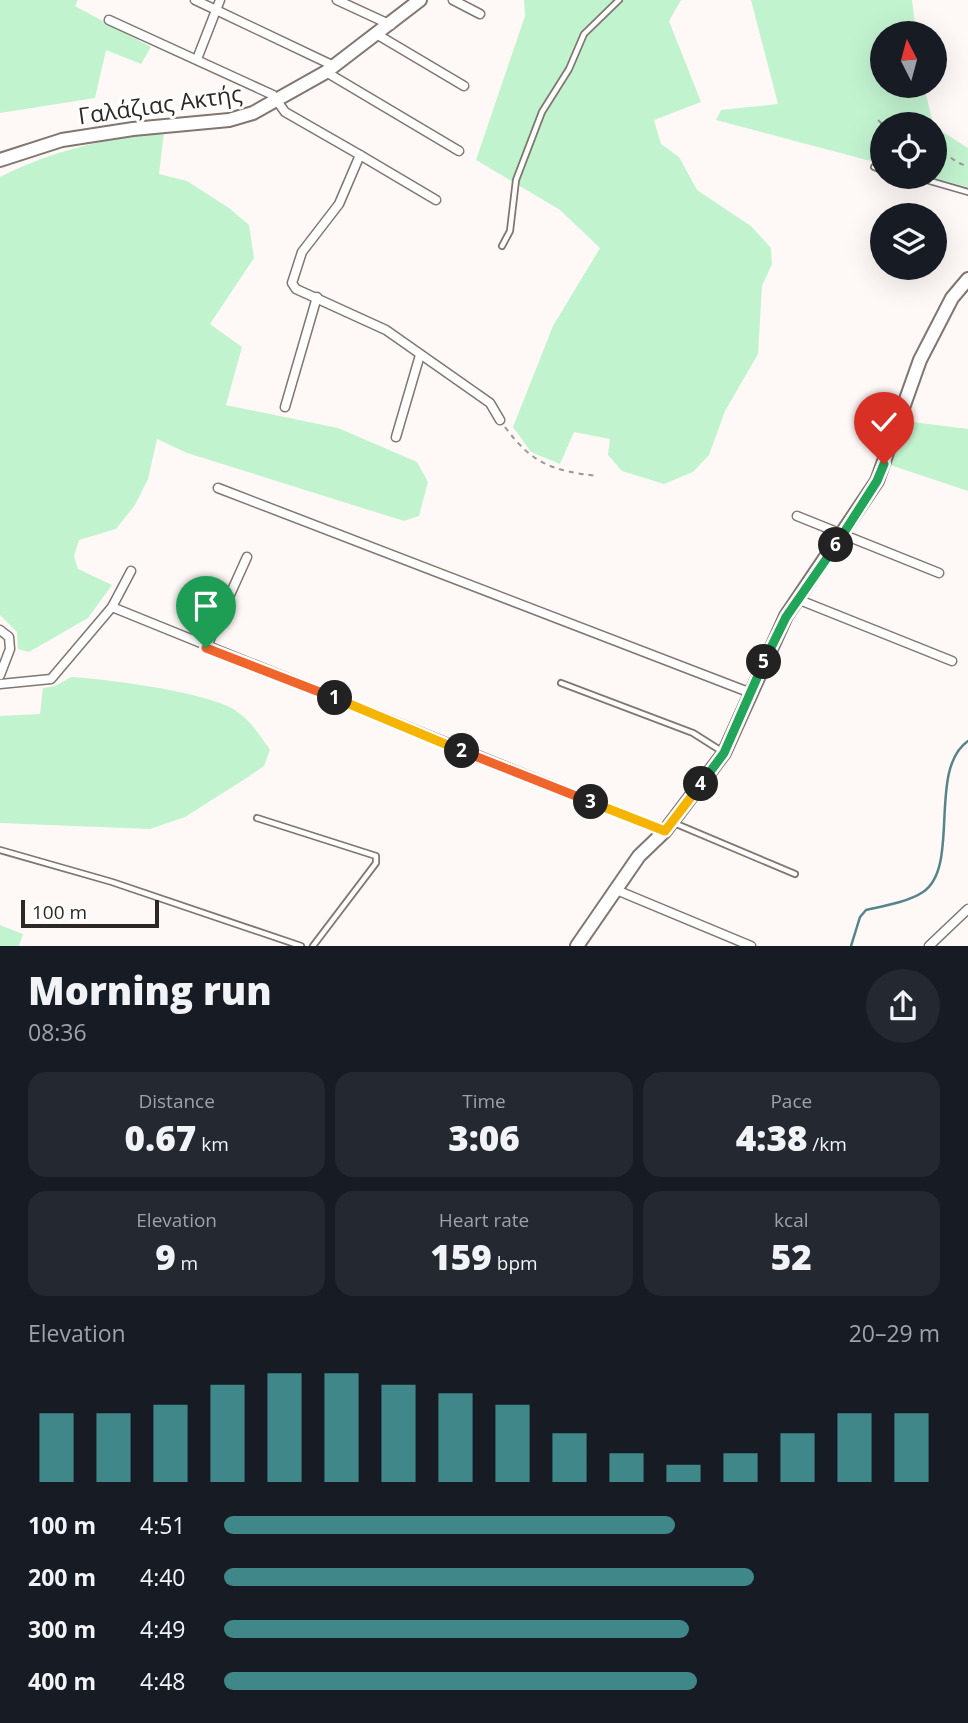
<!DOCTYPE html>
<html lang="en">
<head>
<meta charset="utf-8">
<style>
  :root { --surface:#171b24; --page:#242831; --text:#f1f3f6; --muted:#9ea1a6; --accent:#3f8788 }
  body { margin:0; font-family:"Open Sans",sans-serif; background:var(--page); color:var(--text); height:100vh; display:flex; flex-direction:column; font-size:26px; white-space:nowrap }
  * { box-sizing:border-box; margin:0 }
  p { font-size:23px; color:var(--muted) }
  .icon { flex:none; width:38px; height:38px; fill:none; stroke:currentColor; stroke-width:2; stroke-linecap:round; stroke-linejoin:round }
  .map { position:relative; height:946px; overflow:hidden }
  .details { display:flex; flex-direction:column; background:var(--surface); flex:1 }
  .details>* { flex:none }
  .needle { width:46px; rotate:354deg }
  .buttons { position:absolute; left:870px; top:21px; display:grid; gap:14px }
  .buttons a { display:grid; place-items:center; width:77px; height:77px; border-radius:50%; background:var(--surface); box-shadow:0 7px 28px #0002; font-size:35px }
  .scale { position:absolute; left:21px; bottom:18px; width:138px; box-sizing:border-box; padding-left:7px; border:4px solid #2c2825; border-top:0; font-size:19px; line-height:24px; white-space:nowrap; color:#2c2825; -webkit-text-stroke:5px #fff; paint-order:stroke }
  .pin { position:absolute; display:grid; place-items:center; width:60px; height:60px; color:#fff; margin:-72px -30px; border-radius:50% 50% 50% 0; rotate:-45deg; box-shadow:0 0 7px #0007 }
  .pin .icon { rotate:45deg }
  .km { position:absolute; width:35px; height:35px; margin:-18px; border-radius:50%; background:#222; color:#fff; font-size:19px; line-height:35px; text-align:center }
  .round { display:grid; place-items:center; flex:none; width:74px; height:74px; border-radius:37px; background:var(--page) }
  .head { display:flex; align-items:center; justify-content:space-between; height:119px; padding:0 28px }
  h1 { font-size:38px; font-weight:800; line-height:52px }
  .figures { display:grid; grid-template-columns:repeat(3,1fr); gap:10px; height:119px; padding:7px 28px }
  .figures div { display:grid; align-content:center; border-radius:18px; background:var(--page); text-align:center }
  .figures b { font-size:35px; font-weight:800 }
  .figures small { font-size:19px; font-weight:400 }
  .figures p { font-size:19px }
  .chart { height:196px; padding:14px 28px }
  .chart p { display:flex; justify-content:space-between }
  .chart svg { width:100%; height:126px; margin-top:7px; stroke:var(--accent); stroke-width:6 }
  ul { padding:0 28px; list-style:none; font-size:23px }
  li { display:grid; grid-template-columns:112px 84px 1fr; align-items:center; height:52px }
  li i { height:18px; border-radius:9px; background:var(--accent) }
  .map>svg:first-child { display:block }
</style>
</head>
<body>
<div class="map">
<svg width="968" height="946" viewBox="0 0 968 946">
  <rect width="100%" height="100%" fill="#fef9f6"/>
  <!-- green -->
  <g fill="#c2f3cf">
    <path d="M0,0H78L75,6L151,47L141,64L106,50L95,98L0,113Z"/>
    <path d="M524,0H681L669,21L701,102L654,120L661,144L679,157L697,190L751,226L771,248L772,264L762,286L758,354L725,411L709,455L693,472L664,484L622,471L608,455L610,439L574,432L560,464L531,452L513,427L553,326L600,248L560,210L476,160L525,16Z"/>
    <path d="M751,0H912L916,33H882V86H924L933,124H882V164L716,120L721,110L778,104Z"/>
    <path d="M935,127L968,148V187L928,177H934Z"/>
    <path d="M164,132L159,174L187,181L229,208L249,225L254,258L210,324L242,347L226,405L338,428L417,462L428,482L419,516L404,521L187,453L157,439L148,479L135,505L116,529L79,540L74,556L78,569L112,585L88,618L29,652L18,649L17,632L0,615V177C56,149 102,140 164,132Z"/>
    <path d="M905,421L968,429V491L890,465Z"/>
    <path d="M71,677C107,679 207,692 235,710C250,720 260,735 270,750L264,766L245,779L185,817L150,829L0,823V716L40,714L43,688L55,686Z"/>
    <path d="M0,925L23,934L19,946H0Z"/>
  </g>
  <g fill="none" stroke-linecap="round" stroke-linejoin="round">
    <!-- stream -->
    <path stroke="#55848b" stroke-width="2.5" d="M851,946L860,917L866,910C884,906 908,902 923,892C961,867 927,769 968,741"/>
    <defs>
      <g id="lane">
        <path d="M874,167L882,170"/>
        <path d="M916,177L968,192"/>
        <path d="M502,246L510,231L516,180L542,112L569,69L584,34L619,0"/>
        <path d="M561,683L693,733L723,752"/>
        <path d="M257,818L376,856V863L313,946"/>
        <path d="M674,823L795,874"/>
        <path d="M0,850L112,882L301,946"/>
      </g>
      <g id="street">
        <path d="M195,0L334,66"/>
        <path d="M337,0L391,25"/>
        <path d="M453,0L480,14"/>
        <path d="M109,20L273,95L285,112L360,155L339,204L302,252L292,283L296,289L386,330L490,403L500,420"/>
        <path d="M378,35L464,86"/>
        <path d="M197,59L220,0"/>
        <path d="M326,72L459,151"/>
        <path d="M360,155L436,200"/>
        <path d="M285,407L317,297"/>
        <path d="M396,437L420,355"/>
        <path d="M218,488L751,693"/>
        <path d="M797,516L939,573"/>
        <path d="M797,599L952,661"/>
        <path d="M112,607L665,831"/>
        <path d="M0,630L9,637L10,649L0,675"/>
        <path d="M206,648L247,557"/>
        <path d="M0,684L51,679L112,607L131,571"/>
        <path d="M614,889L751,946"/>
        <path d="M929,946L968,909"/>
      </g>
      <g id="secondary">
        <path d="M0,160L62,140L133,129L229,120L253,113L326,72L420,0"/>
        <path d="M577,946L639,856L665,831L724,753L786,616L877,481L920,360L952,298L968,279"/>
      </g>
    </defs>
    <!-- lane casing -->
    <use href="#lane" stroke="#817670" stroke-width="8"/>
    <!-- street casing -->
    <use href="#street" stroke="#817670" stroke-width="11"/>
    <!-- secondary casing -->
    <use href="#secondary" stroke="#817670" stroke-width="16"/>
    <!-- path -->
    <g stroke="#9b9794" stroke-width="2" stroke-dasharray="5 5" stroke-linecap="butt">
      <path d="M878,120L882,124"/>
      <path d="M934,147C947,152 953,163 968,166"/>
      <path d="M505,427C532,464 553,471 598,476"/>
    </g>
    <!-- lane -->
    <use href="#lane" stroke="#fff" stroke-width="4.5"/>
    <!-- street -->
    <use href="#street" stroke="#fff" stroke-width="8"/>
    <!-- secondary -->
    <use href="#secondary" stroke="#fff" stroke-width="12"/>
  </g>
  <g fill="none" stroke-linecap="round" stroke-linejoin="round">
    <defs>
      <path id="split-1" d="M206,648L335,698"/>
      <path id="split-2" d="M335,698L462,751"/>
      <path id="split-3" d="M462,751L591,802"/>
      <path id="split-4" d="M591,802L665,831L701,784"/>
      <path id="split-5" d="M701,784L724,753L764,662"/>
      <path id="split-6" d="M764,662L786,617L836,545"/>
      <path id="split-7" d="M836,545L877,481L884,464"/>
    </defs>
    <!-- split-1 casing -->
    <use href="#split-1" stroke="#fff" stroke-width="14"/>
    <!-- split-2 casing -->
    <use href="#split-2" stroke="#fff" stroke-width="14"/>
    <!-- split-3 casing -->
    <use href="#split-3" stroke="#fff" stroke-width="14"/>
    <!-- split-4 casing -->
    <use href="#split-4" stroke="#fff" stroke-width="14"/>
    <!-- split-5 casing -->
    <use href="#split-5" stroke="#fff" stroke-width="14"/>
    <!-- split-6 casing -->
    <use href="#split-6" stroke="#fff" stroke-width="14"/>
    <!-- split-7 casing -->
    <use href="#split-7" stroke="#fff" stroke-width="14"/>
    <!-- split-1 -->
    <use href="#split-1" stroke="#f0652b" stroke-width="9"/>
    <!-- split-2 -->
    <use href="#split-2" stroke="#f5b400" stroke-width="9"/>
    <!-- split-3 -->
    <use href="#split-3" stroke="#f0652b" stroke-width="9"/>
    <!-- split-4 -->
    <use href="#split-4" stroke="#f5b400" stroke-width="9"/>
    <!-- split-5 -->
    <use href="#split-5" stroke="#22a559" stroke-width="9"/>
    <!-- split-6 -->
    <use href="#split-6" stroke="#22a559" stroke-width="9"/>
    <!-- split-7 -->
    <use href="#split-7" stroke="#22a559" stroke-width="9"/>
  </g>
  <g text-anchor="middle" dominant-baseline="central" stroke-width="6" stroke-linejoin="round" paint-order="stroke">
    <!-- street labels -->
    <g font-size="23" fill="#2c2825" stroke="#fff">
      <text transform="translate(160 104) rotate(-8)">Γαλάζιας Ακτής</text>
    </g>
  </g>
</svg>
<div class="buttons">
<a><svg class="needle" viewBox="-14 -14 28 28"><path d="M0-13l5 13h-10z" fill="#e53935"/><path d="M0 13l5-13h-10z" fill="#9ea1a6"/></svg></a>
<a><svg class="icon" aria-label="locate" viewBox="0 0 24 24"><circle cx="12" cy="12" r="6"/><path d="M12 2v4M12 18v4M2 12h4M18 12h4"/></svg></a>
<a><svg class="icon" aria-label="layers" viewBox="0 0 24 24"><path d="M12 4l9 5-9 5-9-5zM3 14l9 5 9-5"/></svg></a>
</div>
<div class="scale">100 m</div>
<div class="pin" style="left:206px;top:648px;background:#1e9e55"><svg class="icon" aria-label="arrive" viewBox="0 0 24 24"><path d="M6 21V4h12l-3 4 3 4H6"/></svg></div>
<div class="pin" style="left:884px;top:464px;background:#d93025"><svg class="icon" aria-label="check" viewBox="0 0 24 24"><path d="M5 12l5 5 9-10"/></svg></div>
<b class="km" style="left:335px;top:698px">1</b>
<b class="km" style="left:462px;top:751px">2</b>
<b class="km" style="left:591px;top:802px">3</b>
<b class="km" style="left:701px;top:784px">4</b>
<b class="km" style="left:764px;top:662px">5</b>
<b class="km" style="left:836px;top:545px">6</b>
</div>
<section class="details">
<div class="head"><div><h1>Morning run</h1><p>08:36</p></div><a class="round"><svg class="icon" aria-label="share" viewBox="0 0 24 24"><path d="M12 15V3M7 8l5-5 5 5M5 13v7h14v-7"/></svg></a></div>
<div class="figures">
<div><p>Distance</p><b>0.67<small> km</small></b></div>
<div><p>Time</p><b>3:06</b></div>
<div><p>Pace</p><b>4:38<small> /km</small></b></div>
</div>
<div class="figures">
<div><p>Elevation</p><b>9<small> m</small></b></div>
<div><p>Heart rate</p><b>159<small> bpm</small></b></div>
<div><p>kcal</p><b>52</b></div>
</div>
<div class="chart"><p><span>Elevation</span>20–29 m</p>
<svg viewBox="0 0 160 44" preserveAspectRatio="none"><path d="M5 44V20M15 44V20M25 44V17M35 44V10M45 44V6M55 44V6M65 44V10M75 44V13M85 44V17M95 44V27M105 44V34M115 44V38M125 44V34M135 44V27M145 44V20M155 44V20"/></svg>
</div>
<ul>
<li><b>100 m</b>4:51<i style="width:63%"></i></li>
<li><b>200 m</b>4:40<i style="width:74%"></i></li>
<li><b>300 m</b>4:49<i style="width:65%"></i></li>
<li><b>400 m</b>4:48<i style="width:66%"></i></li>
</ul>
</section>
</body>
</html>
